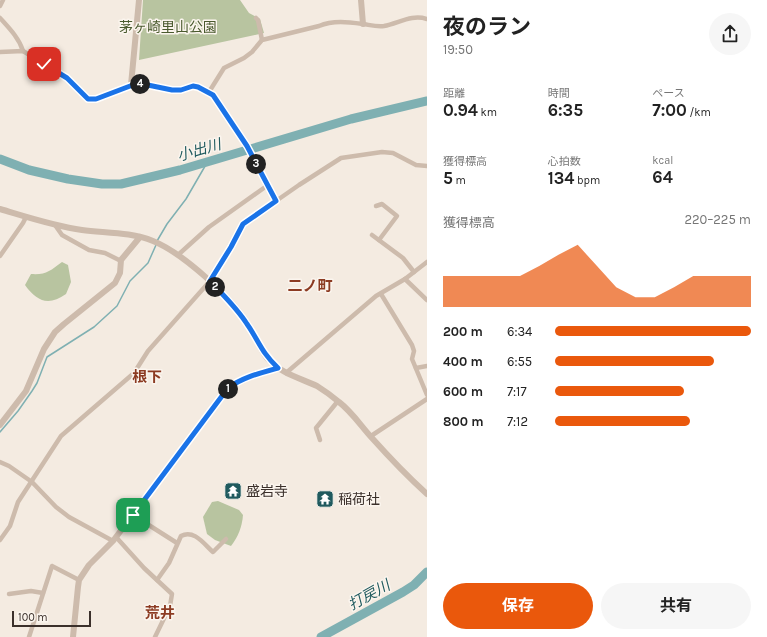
<!DOCTYPE html>
<html lang="ja">
<head>
<meta charset="utf-8">
<style>
  :root { --surface:#fff; --page:#f6f6f6; --text:#222; --muted:#767676; --accent:#ea580c }
  body { margin:0; font-family:Karla,"Noto Sans JP",sans-serif; background:var(--page); color:var(--text); height:100vh; display:flex; flex-direction:column; font-size:15px; white-space:nowrap }
  * { box-sizing:border-box; margin:0 }
  p { font-size:13px; color:var(--muted) }
  .icon { flex:none; width:22px; height:22px; fill:none; stroke:currentColor; stroke-width:2; stroke-linecap:round; stroke-linejoin:round }
  .map { position:relative; flex:1; overflow:hidden }
  .sheet { display:flex; flex-direction:column; background:var(--surface); width:340px }
  .sheet>* { flex:none }
  .scale { position:absolute; left:12px; bottom:10px; width:79px; box-sizing:border-box; padding-left:4px; border:2px solid #3b302b; border-top:0; font-size:11px; line-height:14px; white-space:nowrap; color:#3b302b; -webkit-text-stroke:3px #fbf5ee; paint-order:stroke }
  .pin { position:absolute; display:grid; place-items:center; width:34px; height:34px; color:#fff; margin:-17px; border-radius:8px; box-shadow:0 2px 6px #0006 }
  .km { position:absolute; width:20px; height:20px; margin:-10px; border-radius:50%; background:#222; color:#fff; font-size:11px; line-height:20px; text-align:center }
  .round { display:grid; place-items:center; flex:none; width:42px; height:42px; border-radius:21px; background:var(--page) }
  .headline { display:flex; align-items:center; justify-content:space-between; height:68px; padding:0 16px }
  h1 { font-size:22px; font-weight:700; line-height:30px }
  .stats { display:grid; grid-template-columns:repeat(3,1fr); gap:6px; height:68px; padding:4px 16px }
  .stats div { display:grid; align-content:center }
  .stats b { font-size:17px; font-weight:700 }
  .stats small { font-size:11px; font-weight:400 }
  .stats p { font-size:11px }
  .chart { height:112px; padding:8px 16px }
  .chart p { display:flex; justify-content:space-between }
  .chart svg { width:100%; height:72px; margin-top:4px; fill:var(--accent); opacity:.7 }
  .cta { display:flex; gap:8px; margin-top:auto; padding:8px 16px }
  .cta a { flex:1; height:46px; border-radius:24px; background:var(--accent); color:#fff; font-size:16px; font-weight:700; line-height:46px; text-align:center }
  .cta a+a { background:var(--page); color:var(--text) }
  ul { padding:0 16px; list-style:none; font-size:13px }
  li { display:grid; grid-template-columns:64px 48px 1fr; align-items:center; height:30px }
  li i { height:10px; border-radius:5px; background:var(--accent) }
  main { display:flex; flex:1; min-height:0 }
  .map>svg:first-child { display:block }
</style>
</head>
<body>
<main>
<div class="map">
<svg width="427" height="637" viewBox="0 0 427 637">
  <rect width="100%" height="100%" fill="#f4ebe1"/>
  <!-- green -->
  <g fill="#b8c4a0">
    <path d="M143,0H240L249,13L260,19L264,33L139,60Z"/>
    <path d="M62,262L68,265L71,282L66,294C49,306 37,302 25,285L31,274C46,275 50,271 62,262Z"/>
    <path d="M218,501L239,510L243,515C242,527 238,537 231,546L215,540L207,534L203,517L212,502Z"/>
  </g>
  <g fill="none" stroke-linecap="round" stroke-linejoin="round">
    <!-- stream -->
    <g stroke="#7fb0b2" stroke-width="1.5">
      <path d="M157,241L167,224L186,199L208,161"/>
      <path d="M0,432L18,411L32,391L37,383L47,357L94,327L117,306L130,281L148,263L156,245"/>
    </g>
    <!-- river -->
    <g stroke="#7fb0b2" stroke-width="9">
      <path d="M0,159L29,170L68,179L102,184H121L180,170L351,119L427,101"/>
      <path d="M321,637L403,592L414,585L427,572"/>
    </g>
    <!-- minor -->
    <g stroke="#cdbbac" stroke-width="4.5">
      <path d="M0,6L3,0"/>
      <path d="M0,18C9,28 19,38 23,51"/>
      <path d="M256,18L258,20L262,40"/>
      <path d="M0,52L23,51L67,78L88,99H96L138,83L172,90H181L193,86L209,92L213,95L247,146L268,185L209,227L178,255"/>
      <path d="M209,92L224,68L244,58L252,52L262,40L319,26C333,20 348,22 363,24C370,25 377,27 384,26C399,23 412,14 427,19"/>
      <path d="M276,201L299,185L341,158L382,152L393,153L416,165L427,166"/>
      <path d="M376,206L382,204L397,216L379,240"/>
      <path d="M55,225L62,235L89,250L105,253L121,261"/>
      <path d="M372,235L403,258L414,272"/>
      <path d="M0,256L23,223L26,217"/>
      <path d="M405,279L427,300"/>
      <path d="M381,294L412,345L414,351L412,359L427,395"/>
      <path d="M416,368L427,366"/>
      <path d="M286,373L376,296L405,279L427,262"/>
      <path d="M371,436L427,399"/>
      <path d="M320,440L316,428L338,401"/>
      <path d="M0,462L9,466L32,482L56,507L69,517L113,541"/>
      <path d="M133,515L177,543"/>
      <path d="M116,537L144,568L172,594L170,606L155,637"/>
      <path d="M0,540L10,526L18,502L61,436L134,373L148,351L210,281L231,247L243,224L276,201L268,185"/>
      <path d="M157,580L169,563L181,536C194,529 204,544 213,552L226,539"/>
      <path d="M9,594L31,591L43,593"/>
      <path d="M29,637L52,566L79,580"/>
    </g>
    <!-- tertiary -->
    <g stroke="#cdbbac" stroke-width="6">
      <path d="M361,0L363,24"/>
      <path d="M131,85L139,0"/>
      <path d="M0,209C27,217 54,226 82,230C106,233 131,232 153,241C183,253 231,297 248,324C255,335 259,348 267,358C281,374 300,378 317,386C325,391 332,396 339,402C352,412 361,426 372,438C389,457 407,476 427,494"/>
      <path d="M0,425L26,391L44,349L55,332L64,324L115,283L120,273L121,260L140,237"/>
      <path d="M73,637L78,587L79,580L89,565L113,541L229,388C243,376 260,373 277,368"/>
    </g>
  </g>
  <g fill="none" stroke-linecap="round" stroke-linejoin="round">
    <defs>
      <path id="route" d="M44,64L67,78L88,99H96L138,83L172,90H181L193,86L198,87L213,95L247,146L276,201L243,224L231,247L210,281C223,295 237,308 247,324C259,341 261,352 278,368C260,373 243,377 228,388L133,515"/>
    </defs>
    <!-- route casing -->
    <use href="#route" stroke="#fff" stroke-width="8"/>
    <!-- route -->
    <use href="#route" stroke="#1a73e8" stroke-width="5"/>
  </g>
  <!-- icons -->
  <defs>
    <symbol id="temple-square" viewBox="-11 -11 22 22"><rect x="-9" y="-9" width="18" height="18" rx="4" fill="#1f5a5e" stroke="#fbf5ee"/><path d="M0-6L5-2H3V0L6.5 2.5H4V6H1.5V3h-3V6H-4V2.5H-6.5L-3 0V-2H-5Z" fill="#fff"/></symbol>
  </defs>
  <g fill-rule="evenodd">
    <use href="#temple-square" x="223" y="481" width="20" height="20"/>
    <use href="#temple-square" x="315" y="489" width="20" height="20"/>
  </g>
  <g text-anchor="middle" dominant-baseline="central" stroke-width="3" stroke-linejoin="round" paint-order="stroke">
    <!-- park labels -->
    <g font-size="14" fill="#4a5a2e" stroke="#fbf5ee">
      <text x="168" y="27">茅ヶ崎里山公園</text>
    </g>
    <!-- poi labels -->
    <g font-size="14" fill="#3b302b" stroke="#fbf5ee" text-anchor="start">
      <text x="246" y="491">盛岩寺</text>
      <text x="338" y="499">稲荷社</text>
    </g>
    <!-- water labels -->
    <g font-size="15" font-style="italic" fill="#1f5a5e" stroke="#fbf5ee">
      <text transform="translate(199 150) rotate(-16)">小出川</text>
      <text transform="translate(369 595) rotate(-29)">打戻川</text>
    </g>
    <!-- neighbourhood labels -->
    <g font-size="15" font-weight="bold" fill="#8c3b22" stroke="#fbf5ee">
      <text x="310" y="286">二ノ町</text>
      <text x="147" y="377">根下</text>
      <text x="160" y="613">荒井</text>
    </g>
  </g>
</svg>
<div class="scale">100 m</div>
<div class="pin" style="left:133px;top:515px;background:#1e9e55"><svg class="icon" aria-label="arrive" viewBox="0 0 24 24"><path d="M6 21V4h12l-3 4 3 4H6"/></svg></div>
<div class="pin" style="left:44px;top:64px;background:#d93025"><svg class="icon" aria-label="check" viewBox="0 0 24 24"><path d="M5 12l5 5 9-10"/></svg></div>
<b class="km" style="left:228px;top:389px">1</b>
<b class="km" style="left:215px;top:287px">2</b>
<b class="km" style="left:256px;top:164px">3</b>
<b class="km" style="left:140px;top:84px">4</b>
</div>
<section class="sheet">
<div class="headline"><div><h1>夜のラン</h1><p>19:50</p></div><a class="round"><svg class="icon" aria-label="share" viewBox="0 0 24 24"><path d="M12 15V3M7 8l5-5 5 5M5 13v7h14v-7"/></svg></a></div>
<div class="stats">
<div><p>距離</p><b>0.94<small> km</small></b></div>
<div><p>時間</p><b>6:35</b></div>
<div><p>ペース</p><b>7:00<small> /km</small></b></div>
</div>
<div class="stats">
<div><p>獲得標高</p><b>5<small> m</small></b></div>
<div><p>心拍数</p><b>134<small> bpm</small></b></div>
<div><p>kcal</p><b>64</b></div>
</div>
<div class="chart"><p><span>獲得標高</span>220–225 m</p>
<svg viewBox="0 0 160 44" preserveAspectRatio="none"><path d="M0 44V25L10 25L20 25L30 25L40 25L50 19L60 12L70 6L80 19L90 32L100 38L110 38L120 32L130 25L140 25L150 25L160 25V44z"/></svg>
</div>
<ul>
<li><b>200 m</b>6:34<i style="width:100%"></i></li>
<li><b>400 m</b>6:55<i style="width:81%"></i></li>
<li><b>600 m</b>7:17<i style="width:66%"></i></li>
<li><b>800 m</b>7:12<i style="width:69%"></i></li>
</ul>
<div class="cta"><a>保存</a><a>共有</a></div>
</section>
</main>
</body>
</html>
